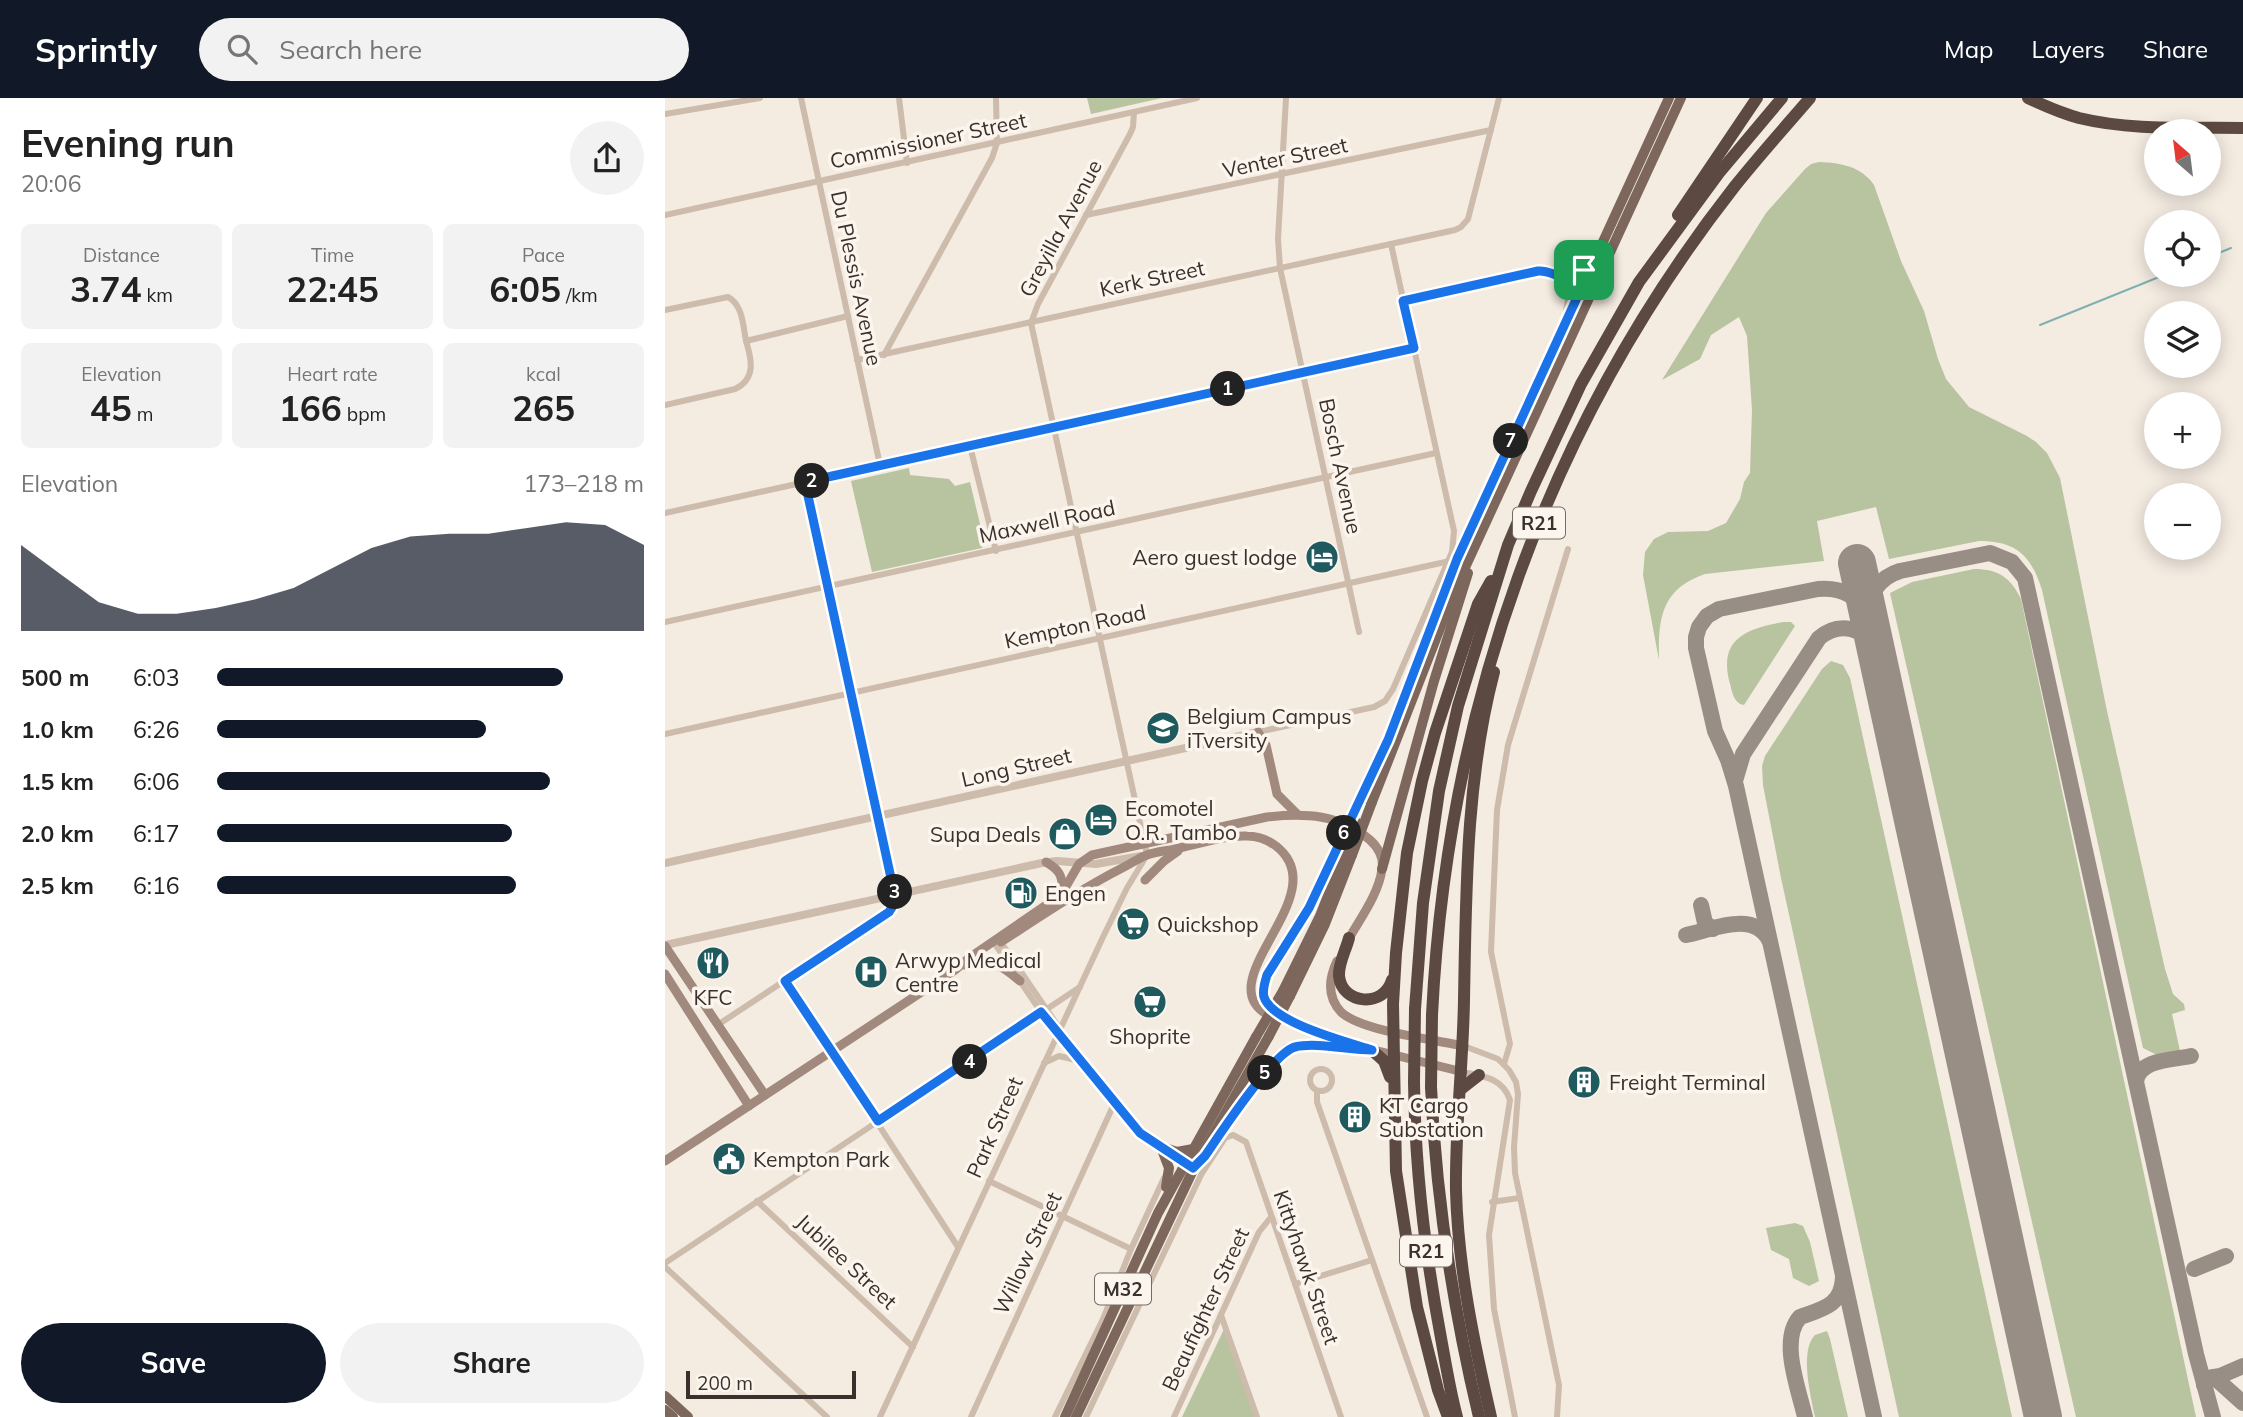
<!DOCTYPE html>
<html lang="en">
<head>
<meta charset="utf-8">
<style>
  :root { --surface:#fff; --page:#f2f2f2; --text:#222; --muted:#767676; --accent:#111827 }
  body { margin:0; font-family:Mulish,sans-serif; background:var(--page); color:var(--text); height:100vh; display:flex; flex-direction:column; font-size:26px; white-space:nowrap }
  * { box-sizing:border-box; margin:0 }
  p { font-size:23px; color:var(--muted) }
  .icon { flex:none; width:38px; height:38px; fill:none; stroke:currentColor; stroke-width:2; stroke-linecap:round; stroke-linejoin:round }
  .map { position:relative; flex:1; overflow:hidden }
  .drawer { display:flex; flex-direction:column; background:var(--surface); width:665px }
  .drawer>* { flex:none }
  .needle { width:46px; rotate:332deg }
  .tools { position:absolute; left:1479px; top:21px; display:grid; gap:14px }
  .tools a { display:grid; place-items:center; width:77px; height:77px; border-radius:50%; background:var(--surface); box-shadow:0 4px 18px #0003; font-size:35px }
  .scale { position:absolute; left:21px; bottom:18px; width:170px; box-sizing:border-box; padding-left:7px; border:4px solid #3b302b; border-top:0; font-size:19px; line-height:24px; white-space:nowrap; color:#3b302b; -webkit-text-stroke:5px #fbf5ee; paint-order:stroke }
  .pin { position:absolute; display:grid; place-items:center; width:60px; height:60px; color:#fff; margin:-30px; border-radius:14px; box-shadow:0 4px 10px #0006 }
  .km { position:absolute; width:35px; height:35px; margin:-18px; border-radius:50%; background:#222; color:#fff; font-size:19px; line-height:35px; text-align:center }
  .round { display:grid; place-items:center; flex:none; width:74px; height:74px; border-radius:37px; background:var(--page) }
  .overview { display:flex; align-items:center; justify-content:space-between; height:119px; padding:0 21px }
  h1 { font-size:38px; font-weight:700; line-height:52px }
  .stats { display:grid; grid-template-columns:repeat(3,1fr); gap:10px; height:119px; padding:7px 21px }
  .stats div { display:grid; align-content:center; border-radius:10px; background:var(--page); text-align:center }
  .stats b { font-size:35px; font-weight:700 }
  .stats small { font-size:19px; font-weight:400 }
  .stats p { font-size:19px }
  .chart { height:196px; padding:14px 21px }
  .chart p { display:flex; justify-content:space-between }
  .chart svg { width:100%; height:126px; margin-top:7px; fill:var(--accent); opacity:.7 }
  .primary-button { display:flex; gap:14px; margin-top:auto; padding:14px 21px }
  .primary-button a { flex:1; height:80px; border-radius:42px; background:var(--accent); color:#fff; font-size:28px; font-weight:700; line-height:80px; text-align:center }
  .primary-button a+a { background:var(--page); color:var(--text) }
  ul { padding:0 21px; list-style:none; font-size:23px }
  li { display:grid; grid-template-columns:112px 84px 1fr; align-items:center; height:52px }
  li i { height:18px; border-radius:9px; background:var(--accent) }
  header { display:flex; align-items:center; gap:42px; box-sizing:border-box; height:98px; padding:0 35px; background:var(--accent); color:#fff }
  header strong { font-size:33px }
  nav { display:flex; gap:38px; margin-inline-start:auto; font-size:24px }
  .search { width:490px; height:63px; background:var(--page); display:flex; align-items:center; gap:18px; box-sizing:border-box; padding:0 24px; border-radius:38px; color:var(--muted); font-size:26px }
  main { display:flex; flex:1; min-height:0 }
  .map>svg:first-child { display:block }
</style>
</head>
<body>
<header>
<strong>Sprintly</strong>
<div class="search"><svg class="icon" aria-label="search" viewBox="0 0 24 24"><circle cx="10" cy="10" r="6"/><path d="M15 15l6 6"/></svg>Search here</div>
<nav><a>Map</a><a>Layers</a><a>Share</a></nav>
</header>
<main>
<section class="drawer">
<div class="overview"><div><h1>Evening run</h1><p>20:06</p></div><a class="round"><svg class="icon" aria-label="share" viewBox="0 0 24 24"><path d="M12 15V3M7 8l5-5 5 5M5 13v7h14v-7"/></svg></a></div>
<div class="stats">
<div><p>Distance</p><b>3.74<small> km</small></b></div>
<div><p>Time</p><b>22:45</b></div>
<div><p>Pace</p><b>6:05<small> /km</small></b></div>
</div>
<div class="stats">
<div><p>Elevation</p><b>45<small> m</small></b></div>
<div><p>Heart rate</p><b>166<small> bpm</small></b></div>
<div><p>kcal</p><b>265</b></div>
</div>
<div class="chart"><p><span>Elevation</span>173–218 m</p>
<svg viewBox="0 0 160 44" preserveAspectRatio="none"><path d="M0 44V14L10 24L20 34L30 38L40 38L50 36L60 33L70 29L80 22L90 15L100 11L110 10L120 10L130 8L140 6L150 7L160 14V44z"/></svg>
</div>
<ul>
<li><b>500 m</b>6:03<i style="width:81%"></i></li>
<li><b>1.0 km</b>6:26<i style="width:63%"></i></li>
<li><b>1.5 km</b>6:06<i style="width:78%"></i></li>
<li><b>2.0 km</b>6:17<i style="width:69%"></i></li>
<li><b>2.5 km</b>6:16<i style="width:70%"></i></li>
</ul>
<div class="primary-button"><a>Save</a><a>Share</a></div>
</section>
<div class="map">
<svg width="1578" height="1319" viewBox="0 0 1578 1319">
  <rect width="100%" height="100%" fill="#f4ebe1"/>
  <!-- green -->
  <g fill="#b8c4a0">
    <path d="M422,0H497L426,16Z"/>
    <path d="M1154,64C1176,65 1196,68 1209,87L1236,163L1259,213L1273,261L1281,281L1304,309L1362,338L1371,344L1382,355L1395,380L1442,613L1500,871L1508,896L1519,906L1520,912L1507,916L1515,953L1492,957L1478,950L1377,492C1366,457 1351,443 1314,443L1224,461L1211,409L1152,423L1159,463L1040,476C996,491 993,521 994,562L978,477L980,454L989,441L1003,434L1043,433L1061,425L1075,401L1079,384L1085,375L1087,312L1082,238L1074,219L1046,237L1035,261L997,282L1101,115L1140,71L1146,66Z"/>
    <path d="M244,370L245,377L284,381L290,388L305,384L319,443L317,450L207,474L186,383Z"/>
    <path d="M1309,471C1333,471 1345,479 1356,501L1531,1319H1411L1225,495L1247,484Z"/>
    <path d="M1118,524H1126L1130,528L1079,607L1075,606C1067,600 1067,592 1064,582C1054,539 1084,531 1118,524Z"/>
    <path d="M1166,563L1178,567L1185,580L1347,1319H1234L1116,780L1098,687L1097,668L1100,658L1157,571Z"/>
    <path d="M1130,1125L1138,1128L1145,1144L1154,1183L1144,1188L1128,1180L1124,1161L1106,1152L1101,1130Z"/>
    <path d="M561,1227L591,1319H517Z"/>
    <path d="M1162,1233L1165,1241L1183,1319H1150C1146,1299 1134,1253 1150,1237Z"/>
  </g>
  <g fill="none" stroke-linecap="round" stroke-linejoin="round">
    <!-- stream -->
    <g stroke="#7fb0b2" stroke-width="2">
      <path d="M1544,159L1566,150"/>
      <path d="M1375,227L1499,177"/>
    </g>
    <!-- taxiway -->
    <g stroke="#988e86" stroke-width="16">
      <path d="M1203,517C1203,496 1215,479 1235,473L1325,455L1347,464L1360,480L1531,1256L1548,1319"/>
      <path d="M1204,520C1193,498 1178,489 1153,491L1054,511L1042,518L1034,529L1031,539V550L1050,633L1063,662L1071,688L1209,1319"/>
      <path d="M1070,683L1078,656L1154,540C1174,523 1199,529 1211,552"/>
      <path d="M1036,807L1040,825L1048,831"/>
      <path d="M1021,837C1046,832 1089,812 1104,842"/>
      <path d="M1471,983C1475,961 1508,962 1526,958"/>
      <path d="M1529,1171L1561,1158"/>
      <path d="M1549,1279L1578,1305"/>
      <path d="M1539,1287L1543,1280L1555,1278L1578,1268"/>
      <path d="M1140,1319C1134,1292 1114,1242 1135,1219C1157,1211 1177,1208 1178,1179"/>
    </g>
    <!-- runway -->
    <path stroke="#988e86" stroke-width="38" d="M1192,465L1378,1319"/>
    <!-- minor -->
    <g stroke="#cdbbac" stroke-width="6">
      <path d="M136,0L215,367"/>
      <path d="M234,0L242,65"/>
      <path d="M621,0L613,141L615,170L694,534"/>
      <path d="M0,16L95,0"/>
      <path d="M0,117L532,0"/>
      <path d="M421,117L826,32"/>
      <path d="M895,178L904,196L901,213"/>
      <path d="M738,203L881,172L900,179L919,192"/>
      <path d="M0,212L63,199C78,207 78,228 81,243"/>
      <path d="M219,257L327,60L332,45L331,0"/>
      <path d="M192,262L790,132L796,129L803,121L834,0"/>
      <path d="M0,307L70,291C91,281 87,262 81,243L183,218"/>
      <path d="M305,348L331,453"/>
      <path d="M0,415L749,250"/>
      <path d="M0,524L771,355"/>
      <path d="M593,634L709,609L720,603L728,591L787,454L789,433L726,146"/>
      <path d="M0,636L794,461"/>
      <path d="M328,843L376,914L396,939"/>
      <path d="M335,843L395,931L400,942C426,976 457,1027 495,1048"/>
      <path d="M120,883L293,1149"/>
      <path d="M54,926L224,814L231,803L140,384"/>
      <path d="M799,948L833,961L844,972L851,984L853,996L849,1049L850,1075L894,1287L892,1319"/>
      <path d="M379,965L394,958L415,963"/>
      <path d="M839,966L845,946L826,854L832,712L843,647L903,451"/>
      <circle cx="656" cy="982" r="11"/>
      <path d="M798,974C818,978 838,980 845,1002L824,1137L829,1211L850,1319"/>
      <path d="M652,993V1004L762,1319"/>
      <path d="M324,1083L466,1151"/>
      <path d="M92,1103L248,1249"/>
      <path d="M827,1104L854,1100"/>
      <path d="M0,1165L415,889"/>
      <path d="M0,1169L162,1319"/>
      <path d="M630,1186L707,1162"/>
      <path d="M556,1217L592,1319"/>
      <path d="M215,1319L438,839L462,790L482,757L366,225L373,206L465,36L468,29L469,14"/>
      <path d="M306,1319L449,1006"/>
      <path d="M390,1319L438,1221L466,1151L499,1080"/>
      <path d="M421,1319L537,1075L560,1040L568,1037L581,1044L676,1319"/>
      <path d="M509,1319L594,1134L606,1119"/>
    </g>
    <!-- tertiary -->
    <g stroke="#cdbbac" stroke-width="8">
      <path d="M0,765L593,634"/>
      <path d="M0,847L377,765L392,763L431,766L476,758"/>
    </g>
    <!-- secondary -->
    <g stroke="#a18a7d" stroke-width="9">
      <path d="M593,634L601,647L612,696L632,716"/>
      <path d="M381,764C393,771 398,777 397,791"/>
      <path d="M480,782L499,763L513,753"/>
      <path d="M336,844C376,818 416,791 459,769C467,765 474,760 482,757C492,753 504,753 514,750C535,746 559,737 582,738C592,738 603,742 611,748C675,798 533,887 609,920"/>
      <path d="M0,848L100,997"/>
      <path d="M672,863C664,880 662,899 676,914C696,933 770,942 799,948"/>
      <path d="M300,867C326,859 336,867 355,883"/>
      <path d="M0,876L84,1008"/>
      <path d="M632,928L695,948"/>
      <path d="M709,952L798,974"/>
      <path d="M0,1063L290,872L304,860L396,797L414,766L427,757L602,719C640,715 675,716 705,742C713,749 719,760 717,771C714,796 694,822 682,844"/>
    </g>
    <!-- primary -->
    <g stroke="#7d675c" stroke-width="10">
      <path d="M900,179L926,168"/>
      <path d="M700,701L792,462L1004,0"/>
      <path d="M707,704L792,487L1016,0"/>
      <path d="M717,771L769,583L803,475"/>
      <path d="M618,893L655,818L680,754"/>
      <path d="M625,898L660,826L687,757"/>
      <path d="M638,930C614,915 592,910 602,877L644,810L673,749"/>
      <path d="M547,1047L608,965L622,951L642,947L707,952"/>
      <path d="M494,1048L512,1054L528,1051"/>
      <path d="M496,1049L504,1070L501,1089"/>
      <path d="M0,1298L23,1319"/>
      <path d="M0,1312L8,1319"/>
      <path d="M400,1319L493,1115L591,939"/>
      <path d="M411,1319L529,1070L604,938"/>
    </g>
    <!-- motorway -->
    <g stroke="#5c4a42" stroke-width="12">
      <path d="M1363,0C1380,8 1396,15 1414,20C1467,33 1524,29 1578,30"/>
      <path d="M1013,117L1092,0"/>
      <path d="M684,840C681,852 673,866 674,878C677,907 719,910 727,882"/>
      <path d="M750,911L758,805L774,693L793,608L843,447L866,393L916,286L974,184L1054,75L1117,0"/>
      <path d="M767,917C782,613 881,329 1070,88C1094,58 1120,29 1145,0"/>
      <path d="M707,952L719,963L725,979"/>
      <path d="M749,984C750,1071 760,1155 776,1240C781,1267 785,1293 792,1319"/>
      <path d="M766,989C771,1101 788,1210 814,1319"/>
      <path d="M796,991L814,977"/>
      <path d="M783,1319L773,1292L752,1209L731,1073L728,906L731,855L742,755L757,683L770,635L813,506L826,483"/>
      <path d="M826,1319C809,1245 793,1169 791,1093C790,1029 798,966 799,902C801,793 801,680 829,574"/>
    </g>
    <!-- primary-bridge -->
    <g stroke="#7d675c" stroke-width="10">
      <path d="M673,749L697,697"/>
      <path d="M680,754L691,724"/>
      <path d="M687,757L707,704"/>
      <path d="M604,938L625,898"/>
      <path d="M591,939L618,893"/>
    </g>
    <!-- motorway-bridge -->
    <g stroke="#5c4a42" stroke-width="12">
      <path d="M749,984L750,911"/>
      <path d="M766,989L767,917"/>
    </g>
  </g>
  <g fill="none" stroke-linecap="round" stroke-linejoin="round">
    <defs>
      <path id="route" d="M927,167L792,461L723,642L644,810L602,877C600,884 597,892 599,899C607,925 683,944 707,952C684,952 651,944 630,949C609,954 555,1036 540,1058L528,1070L475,1035L376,914L213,1023L120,883L224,814L231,803L140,384L749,250L738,203L873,173C884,172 891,179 901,179C910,179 920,172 927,167Z"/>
    </defs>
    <!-- route casing -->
    <use href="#route" stroke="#fff" stroke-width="14"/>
    <!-- route -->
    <use href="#route" stroke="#1a73e8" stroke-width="9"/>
  </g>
  <!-- icons -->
  <defs>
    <symbol id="hotel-disc" viewBox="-11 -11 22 22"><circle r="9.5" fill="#1f5a5e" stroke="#fbf5ee"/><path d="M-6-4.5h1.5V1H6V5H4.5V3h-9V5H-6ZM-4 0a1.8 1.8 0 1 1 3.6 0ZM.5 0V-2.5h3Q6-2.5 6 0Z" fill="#fff"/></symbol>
    <symbol id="university-disc" viewBox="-11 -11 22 22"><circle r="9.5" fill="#1f5a5e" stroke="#fbf5ee"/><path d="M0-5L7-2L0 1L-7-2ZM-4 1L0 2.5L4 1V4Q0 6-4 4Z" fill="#fff"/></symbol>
    <symbol id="shop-disc" viewBox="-11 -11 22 22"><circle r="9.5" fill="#1f5a5e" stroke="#fbf5ee"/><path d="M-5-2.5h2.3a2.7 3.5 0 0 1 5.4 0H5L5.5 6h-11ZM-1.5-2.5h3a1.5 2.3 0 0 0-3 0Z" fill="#fff"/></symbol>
    <symbol id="fuel-disc" viewBox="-11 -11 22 22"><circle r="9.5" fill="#1f5a5e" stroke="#fbf5ee"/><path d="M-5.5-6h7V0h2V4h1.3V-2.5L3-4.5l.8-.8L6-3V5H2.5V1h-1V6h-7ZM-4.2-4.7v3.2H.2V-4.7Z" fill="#fff"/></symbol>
    <symbol id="supermarket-disc" viewBox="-11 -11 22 22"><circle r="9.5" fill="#1f5a5e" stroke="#fbf5ee"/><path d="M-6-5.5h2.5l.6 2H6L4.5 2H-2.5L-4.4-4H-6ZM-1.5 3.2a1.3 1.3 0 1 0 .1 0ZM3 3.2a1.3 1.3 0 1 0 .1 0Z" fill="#fff"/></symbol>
    <symbol id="restaurant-disc" viewBox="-11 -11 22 22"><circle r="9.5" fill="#1f5a5e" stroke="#fbf5ee"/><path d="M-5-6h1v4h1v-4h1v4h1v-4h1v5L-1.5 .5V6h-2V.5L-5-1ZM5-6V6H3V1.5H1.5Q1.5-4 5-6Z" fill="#fff"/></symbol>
    <symbol id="hospital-disc" viewBox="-11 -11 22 22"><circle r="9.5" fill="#1f5a5e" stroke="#fbf5ee"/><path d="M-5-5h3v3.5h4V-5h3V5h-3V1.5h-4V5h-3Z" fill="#fff"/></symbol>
    <symbol id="building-disc" viewBox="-11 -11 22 22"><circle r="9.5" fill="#1f5a5e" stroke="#fbf5ee"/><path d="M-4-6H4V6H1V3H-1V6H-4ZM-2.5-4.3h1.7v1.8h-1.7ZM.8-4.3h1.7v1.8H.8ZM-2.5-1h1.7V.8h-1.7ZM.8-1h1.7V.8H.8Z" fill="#fff"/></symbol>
    <symbol id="civic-disc" viewBox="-11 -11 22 22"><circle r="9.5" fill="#1f5a5e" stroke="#fbf5ee"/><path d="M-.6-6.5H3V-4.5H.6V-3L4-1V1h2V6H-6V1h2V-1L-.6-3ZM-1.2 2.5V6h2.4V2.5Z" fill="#fff"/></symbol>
  </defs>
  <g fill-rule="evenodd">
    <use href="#hotel-disc" x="638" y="440" width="38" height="38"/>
    <use href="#university-disc" x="479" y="611" width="38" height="38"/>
    <use href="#hotel-disc" x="417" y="703" width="38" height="38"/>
    <use href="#shop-disc" x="381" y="717" width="38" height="38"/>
    <use href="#fuel-disc" x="337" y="776" width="38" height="38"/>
    <use href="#supermarket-disc" x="449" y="807" width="38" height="38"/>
    <use href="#restaurant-disc" x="29" y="846" width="38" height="38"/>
    <use href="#hospital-disc" x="187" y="855" width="38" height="38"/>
    <use href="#supermarket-disc" x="466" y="885" width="38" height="38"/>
    <use href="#building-disc" x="900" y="965" width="38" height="38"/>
    <use href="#building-disc" x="671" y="1000" width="38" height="38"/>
    <use href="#civic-disc" x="45" y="1042" width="38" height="38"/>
  </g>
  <g text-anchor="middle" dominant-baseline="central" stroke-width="7" stroke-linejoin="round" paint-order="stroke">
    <!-- shield labels -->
    <g fill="#fbf5ee" stroke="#756b66" stroke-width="2">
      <rect x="848" y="409.5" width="52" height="31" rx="5"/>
      <rect x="735" y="1137.5" width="52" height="31" rx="5"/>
      <rect x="430" y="1175.5" width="56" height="31" rx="5"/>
    </g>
    <g font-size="19" font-weight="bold" fill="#3b302b">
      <text x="874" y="425">R21</text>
      <text x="761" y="1153">R21</text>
      <text x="458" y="1191">M32</text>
    </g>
    <!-- street labels -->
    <g font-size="21" fill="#3b302b" stroke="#fbf5ee">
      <text transform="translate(263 42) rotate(-12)">Commissioner Street</text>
      <text transform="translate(620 59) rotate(-12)">Venter Street</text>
      <text transform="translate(395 130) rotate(-62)">Greyilla Avenue</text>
      <text transform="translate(192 180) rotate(78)">Du Plessis Avenue</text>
      <text transform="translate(487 180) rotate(-12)">Kerk Street</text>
      <text transform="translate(676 368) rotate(78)">Bosch Avenue</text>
      <text transform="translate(382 423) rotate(-12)">Maxwell Road</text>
      <text transform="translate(410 528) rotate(-12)">Kempton Road</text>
      <text transform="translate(351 669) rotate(-13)">Long Street</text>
      <text transform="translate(329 1029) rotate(-66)">Park Street</text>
      <text transform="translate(362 1155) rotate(-65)">Willow Street</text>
      <text transform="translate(182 1163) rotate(43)">Jubilee Street</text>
      <text transform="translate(642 1169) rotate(71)">Kittyhawk Street</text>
      <text transform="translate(540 1211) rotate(-65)">Beaufighter Street</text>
    </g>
    <!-- poi labels -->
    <g font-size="21" fill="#3b302b" stroke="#fbf5ee" text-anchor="start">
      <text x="632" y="459" text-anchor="end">Aero guest lodge</text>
      <text x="522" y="618">Belgium Campus<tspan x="522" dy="24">iTversity</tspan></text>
      <text x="460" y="710">Ecomotel<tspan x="460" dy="24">O.R. Tambo</tspan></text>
      <text x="376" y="736" text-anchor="end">Supa Deals</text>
      <text x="380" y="795">Engen</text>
      <text x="492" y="826">Quickshop</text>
      <text x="230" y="862">Arwyp Medical<tspan x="230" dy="24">Centre</tspan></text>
      <text x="48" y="899" text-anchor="middle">KFC</text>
      <text x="485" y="938" text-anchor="middle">Shoprite</text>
      <text x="944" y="984">Freight Terminal</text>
      <text x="714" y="1007">KT Cargo<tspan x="714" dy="24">Substation</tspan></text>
      <text x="88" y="1061">Kempton Park</text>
    </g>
  </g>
</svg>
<div class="tools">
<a><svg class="needle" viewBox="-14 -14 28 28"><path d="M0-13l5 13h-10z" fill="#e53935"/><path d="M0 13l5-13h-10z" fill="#767676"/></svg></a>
<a><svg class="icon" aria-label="locate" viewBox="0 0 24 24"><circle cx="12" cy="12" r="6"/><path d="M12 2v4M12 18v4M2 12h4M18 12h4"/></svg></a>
<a><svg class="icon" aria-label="layers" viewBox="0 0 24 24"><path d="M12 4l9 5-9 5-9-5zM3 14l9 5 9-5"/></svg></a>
<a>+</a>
<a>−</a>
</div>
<div class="scale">200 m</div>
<div class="pin" style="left:919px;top:172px;background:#1e9e55"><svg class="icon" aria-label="arrive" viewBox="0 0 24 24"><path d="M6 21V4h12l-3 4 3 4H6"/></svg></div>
<b class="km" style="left:563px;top:291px">1</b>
<b class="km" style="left:147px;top:383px">2</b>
<b class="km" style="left:230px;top:794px">3</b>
<b class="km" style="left:305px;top:964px">4</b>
<b class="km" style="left:600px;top:975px">5</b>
<b class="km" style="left:679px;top:735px">6</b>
<b class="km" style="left:846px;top:343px">7</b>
</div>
</main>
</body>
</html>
